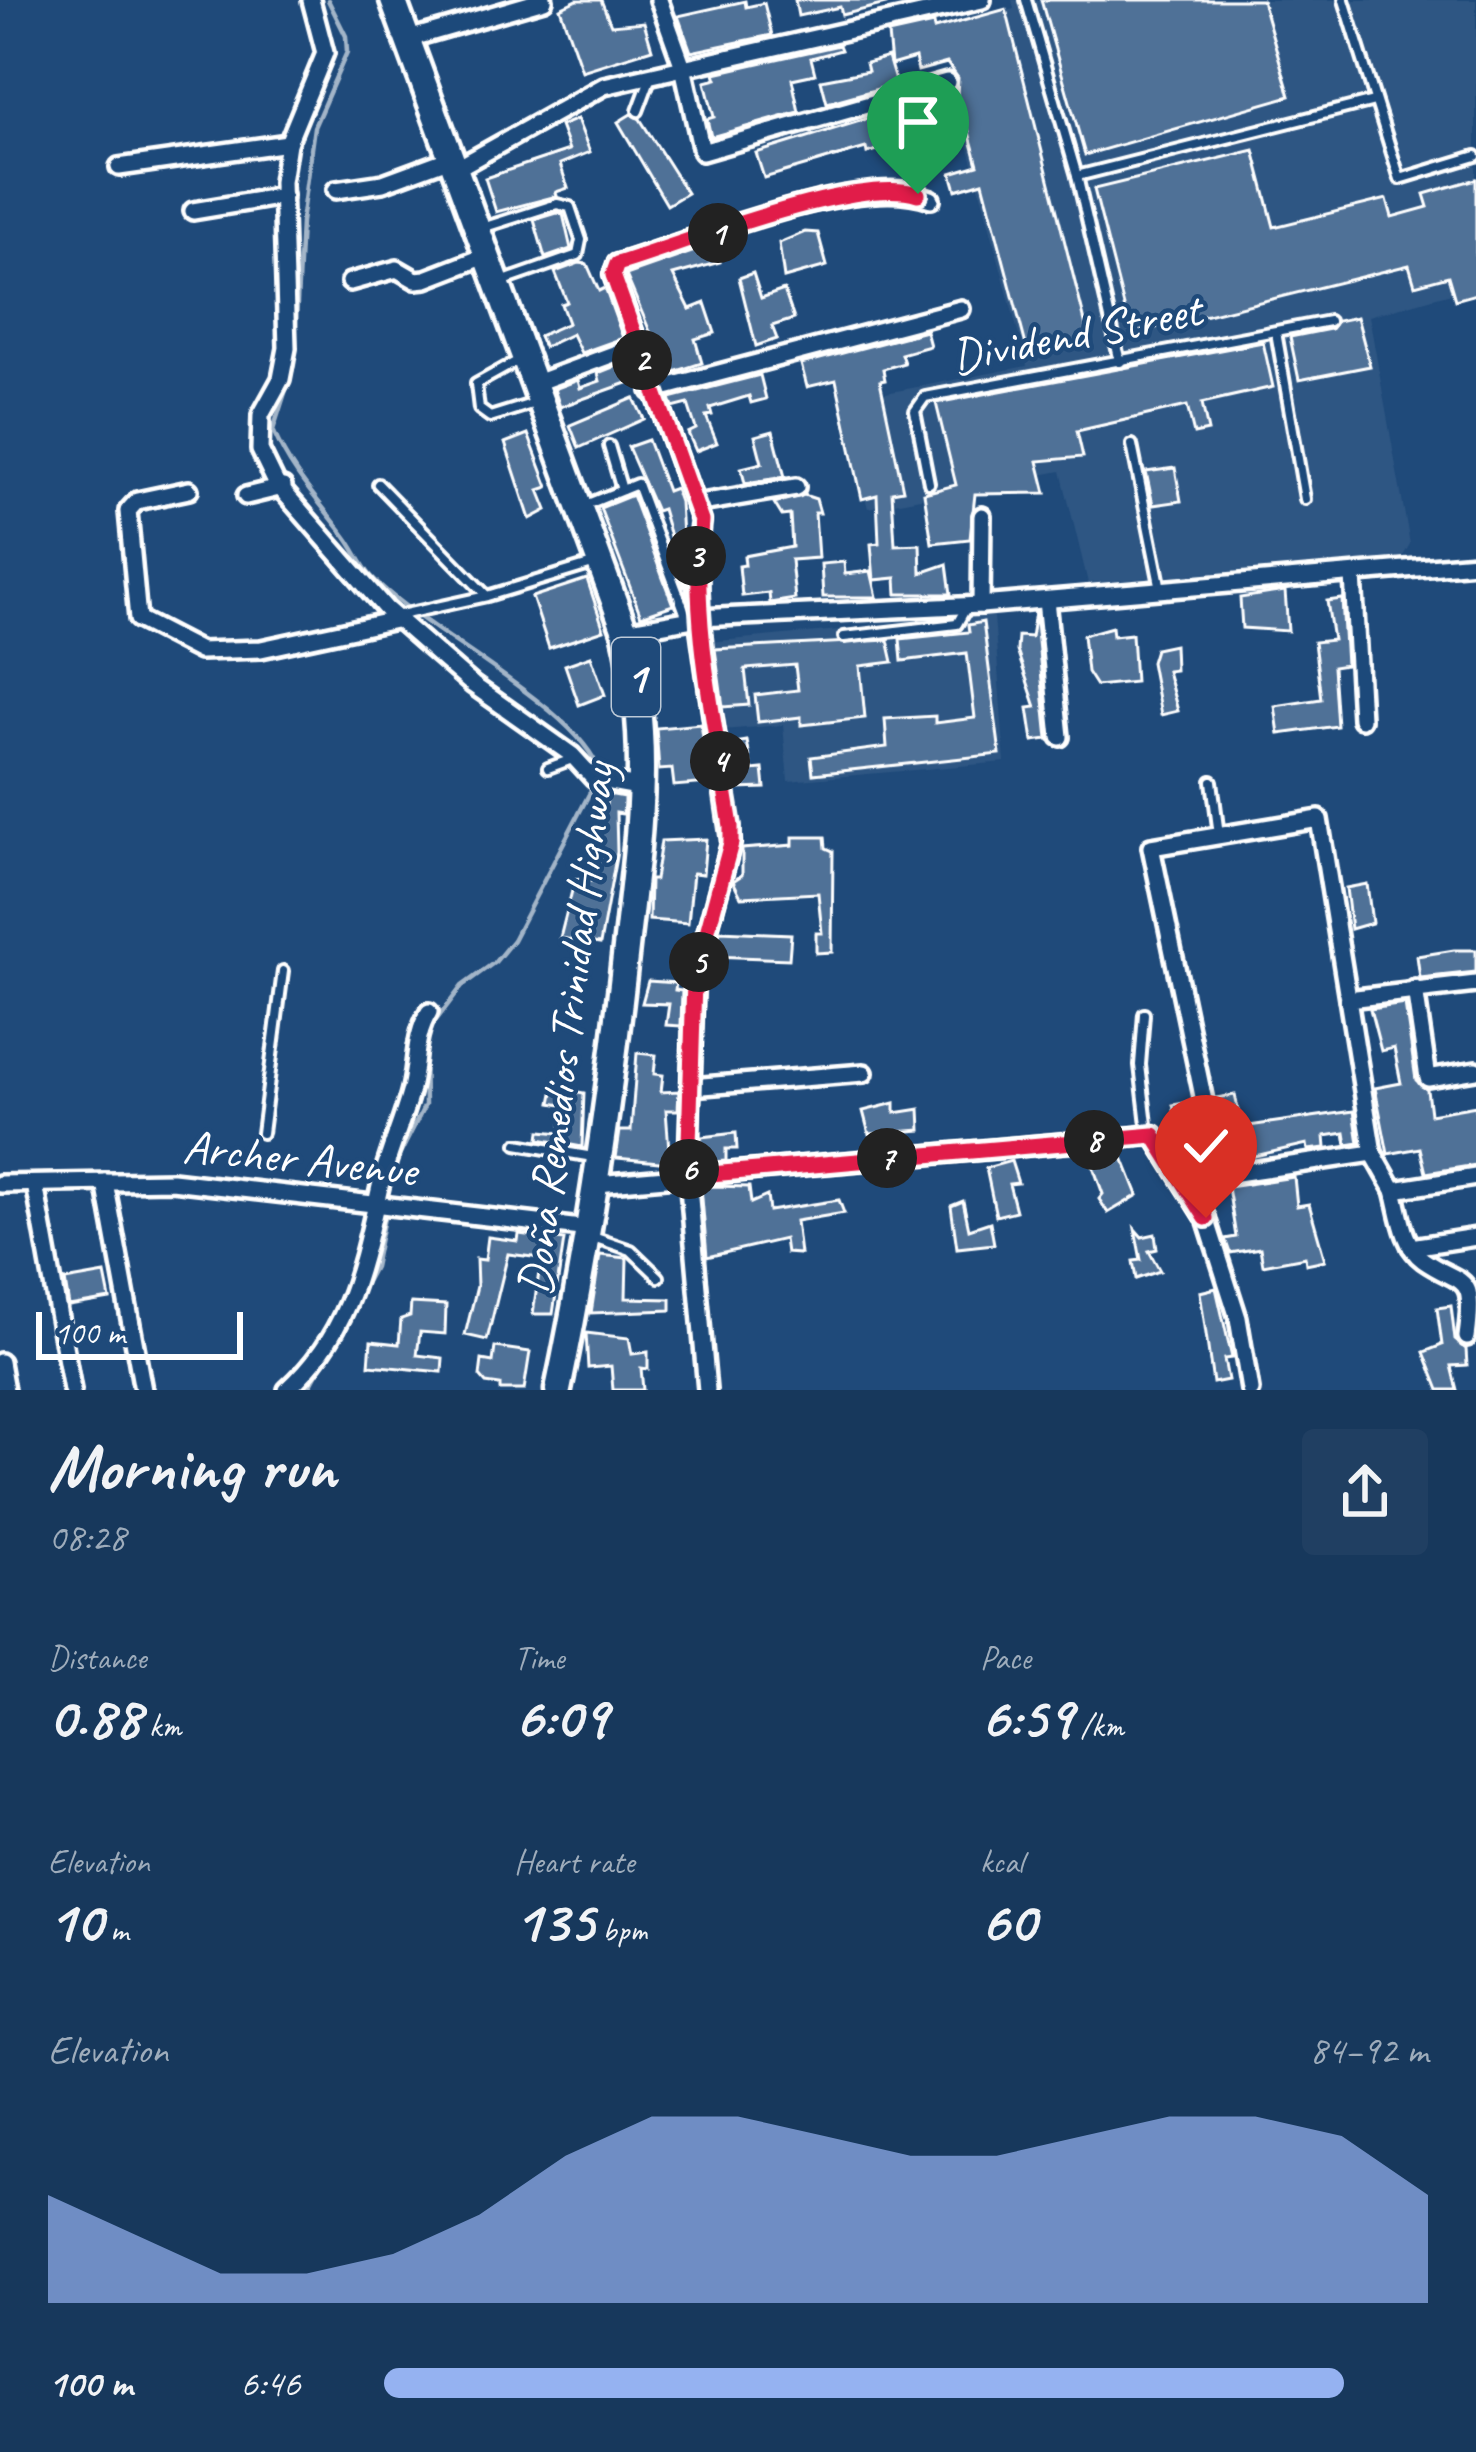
<!DOCTYPE html>
<html lang="en">
<head>
<meta charset="utf-8">
<style>
  :root { --surface:#17385c; --page:#203f62; --text:#f1f3f6; --muted:#9eacbb; --accent:#95b2f1 }
  body { margin:0; font-family:Caveat,sans-serif; background:var(--page); color:var(--text); height:100vh; display:flex; flex-direction:column; font-size:45px; white-space:nowrap }
  * { box-sizing:border-box; margin:0 }
  p { font-size:39px; color:var(--muted) }
  .icon { flex:none; width:66px; height:66px; fill:none; stroke:currentColor; stroke-width:2; stroke-linecap:round; stroke-linejoin:round }
  .map { position:relative; height:1390px; overflow:hidden }
  .sheet { display:flex; flex-direction:column; background:var(--surface); flex:1 }
  .sheet>* { flex:none }
  .scale { position:absolute; left:36px; bottom:30px; width:207px; box-sizing:border-box; padding-left:12px; border:6px solid #fff; border-top:0; font-size:33px; line-height:42px; white-space:nowrap; color:#fff; -webkit-text-stroke:9px #1f4a7a; paint-order:stroke }
  .pin { position:absolute; display:grid; place-items:center; width:102px; height:102px; color:#fff; margin:-123px -51px; border-radius:50% 50% 50% 0; rotate:-45deg; box-shadow:0 0 12px #0007 }
  .pin .icon { rotate:45deg }
  .km { position:absolute; width:60px; height:60px; margin:-30px; border-radius:50%; background:#222; color:#fff; font-size:33px; line-height:60px; text-align:center }
  .round { display:grid; place-items:center; flex:none; width:126px; height:126px; border-radius:12px; background:var(--page) }
  .headline { display:flex; align-items:center; justify-content:space-between; height:204px; padding:0 48px }
  h1 { font-size:66px; font-weight:800; line-height:90px }
  .metrics { display:grid; grid-template-columns:repeat(3,1fr); gap:18px; height:204px; padding:12px 48px }
  .metrics div { display:grid; align-content:center }
  .metrics b { font-size:60px; font-weight:800 }
  .metrics small { font-size:33px; font-weight:400 }
  .metrics p { font-size:33px }
  .chart { height:336px; padding:24px 48px }
  .chart p { display:flex; justify-content:space-between }
  .chart svg { width:100%; height:216px; margin-top:12px; fill:var(--accent); opacity:.7 }
  ul { padding:0 48px; list-style:none; font-size:39px }
  li { display:grid; grid-template-columns:192px 144px 1fr; align-items:center; height:90px }
  li i { height:30px; border-radius:15px; background:var(--accent) }
  .map>svg:first-child { display:block }
</style>
</head>
<body>
<div class="map">
<svg width="1476" height="1390" viewBox="0 0 1476 1390">
  <rect width="100%" height="100%" fill="#1f4a7a"/>
  <filter id="ink" filterUnits="userSpaceOnUse"><feTurbulence type="fractalNoise" baseFrequency=".00833" numOctaves="2"/><feDisplacementMap in="SourceGraphic" scale="24" xChannelSelector="R" yChannelSelector="G"/><feConvolveMatrix kernelMatrix="1 2 1 2 8 2 1 2 1" color-interpolation-filters="sRGB"/></filter>
  <g filter="url(#ink)">
    <!-- built -->
    <g fill="#2e5683">
      <path d="M1012,0H1476V286L1369,316L1410,544L1402,558L1088,583L1061,471L868,508L839,402L1027,366L937,28L1014,9Z"/>
      <path d="M994,616L1005,762L788,781L783,725L722,730L709,642Z"/>
    </g>
    <g fill="none" stroke-linecap="round" stroke-linejoin="round">
      <!-- stream -->
      <g stroke="#a3b5c8" stroke-width="4.5">
        <path d="M328,0L346,36L347,52L314,127L301,222L294,365L273,430C291,473 318,500 346,537C355,549 361,564 371,576C421,631 581,708 600,773L513,940L495,962L462,986L428,1031"/>
        <path d="M392,1170L425,1105L424,1046"/>
        <path d="M308,1390L374,1267L385,1213"/>
      </g>
    </g>
    <!-- building -->
    <g fill="#507197" stroke="#fff" stroke-width="3">
      <path d="M577,0H601L611,25L644,22L652,49L582,71L560,8Z"/>
      <path d="M795,0H885L886,4L842,15L840,7L798,16Z"/>
      <path d="M1041,0H1262L1290,96L1085,155Z"/>
      <path d="M745,1L746,7L764,3L772,35L691,52L678,16Z"/>
      <path d="M1006,9L1089,338L1028,353L983,182L956,190L951,173L978,165L966,121L907,130L898,134L901,141L884,148L867,153L866,148L764,178L756,153L915,104L957,96L958,78L947,63L918,71L915,58L891,65L888,34L933,24L934,29Z"/>
      <path d="M839,45L841,50L811,58L815,74L792,79L799,112L711,137L707,119L714,117L705,82L717,79L715,73Z"/>
      <path d="M888,57L896,84L827,103L821,80L868,71L866,63Z"/>
      <path d="M631,114L640,119L687,193L667,205L618,122Z"/>
      <path d="M577,119L590,152L560,164L568,188L556,192L557,196L496,212L485,178L569,150L560,126Z"/>
      <path d="M1254,150L1274,227L1387,199L1392,217L1428,207L1424,194L1476,179V294L1455,300L1448,276L1415,285L1409,265L1131,334L1094,189Z"/>
      <path d="M557,213L563,214L571,249L545,258L534,220Z"/>
      <path d="M805,232L818,233L827,266L784,278L779,243Z"/>
      <path d="M715,244L720,262L673,275L690,309L705,303L715,333L695,339L702,363L668,374L626,275Z"/>
      <path d="M579,263L587,264L599,291L605,288L623,338L581,353L572,334L544,347L539,336L568,323L561,304L567,302L555,272Z"/>
      <path d="M753,273L761,298L784,290L794,319L772,326L777,339L756,346L739,278Z"/>
      <path d="M1357,317L1370,366L1299,380L1290,337L1331,329L1337,321Z"/>
      <path d="M926,331L930,346L901,354L904,363L883,369L885,380L880,381L903,490L892,492L895,545L920,544L921,573L947,564L951,594H897L896,578L874,580L871,544L879,543L877,495L862,499L836,380L807,387L801,364Z"/>
      <path d="M1263,342L1273,387L1202,403L1208,431L1194,434L1187,406L1077,431L1083,457L1038,461L1046,493L975,494L970,539L932,543L924,493L956,485L936,403Z"/>
      <path d="M623,363L630,382L560,407L554,389L578,380L580,388L600,381L598,373Z"/>
      <path d="M760,375L766,399L751,403L749,396L710,408L712,415L706,416L717,443L696,451L688,433L696,429L688,404L673,408L670,398Z"/>
      <path d="M634,398L644,419L579,448L570,425Z"/>
      <path d="M773,431L785,477L745,483L741,468L762,463L755,436Z"/>
      <path d="M528,434L548,487L539,490L547,510L530,519L505,443Z"/>
      <path d="M648,440L667,491L675,488L680,502L685,588L662,509L656,511L628,447Z"/>
      <path d="M1175,468L1181,501L1153,505L1146,472Z"/>
      <path d="M632,495L673,605L641,616L600,508Z"/>
      <path d="M804,495L816,499L820,513H815L818,558L791,560L795,599L770,603L769,593L742,596L739,566L745,565L744,556L792,547L790,515L782,516L774,503Z"/>
      <path d="M844,562L845,574L871,571L877,597H823L821,564Z"/>
      <path d="M587,579L604,630L549,648L532,597Z"/>
      <path d="M1285,591L1288,631L1242,628L1240,598Z"/>
      <path d="M1342,599L1346,665L1333,667L1337,726L1279,734L1275,706L1321,699L1314,642L1333,640L1327,601Z"/>
      <path d="M1035,612L1048,739L1033,741L1028,708L1036,707L1017,651L1018,636L1031,637Z"/>
      <path d="M983,622L1000,754L813,774L811,757L887,747L885,719L935,716V723L975,718L967,653L902,661L900,639L969,632L968,625Z"/>
      <path d="M1112,627L1113,636L1132,634L1135,682L1096,686L1087,672L1083,635Z"/>
      <path d="M888,640L893,662L860,666L865,718L801,725V717L758,722L755,695L798,690L795,665L745,669L749,705L723,707L715,649Z"/>
      <path d="M1174,645L1175,670L1167,671L1178,711L1161,715L1151,662L1155,649Z"/>
      <path d="M591,656L605,695L579,705L565,665Z"/>
      <path d="M701,724L710,783L674,786L672,769L659,770L656,728Z"/>
      <path d="M747,741L752,770L763,769L765,788L737,789L729,744Z"/>
      <path d="M608,794L624,797V802L623,814L616,813L617,852L600,944L560,938L575,879L591,881Z"/>
      <path d="M793,837H825L826,848L833,851L832,952L816,953V933H822L818,893L741,897L733,881L742,875V849L793,845Z"/>
      <path d="M706,839L703,874L693,873L688,923L649,920L650,880H655L661,841Z"/>
      <path d="M1367,884L1372,923L1351,929L1346,888Z"/>
      <path d="M720,931L791,934L789,959L713,956Z"/>
      <path d="M1454,950H1476V972L1420,978L1417,956Z"/>
      <path d="M648,981L676,983L675,990L682,991L681,1026L666,1025L669,1004L642,1003Z"/>
      <path d="M1405,1004L1416,1080L1427,1090L1430,1114L1476,1106V1165L1426,1173L1420,1148L1388,1154L1375,1088L1401,1083L1394,1048L1381,1051L1370,1009Z"/>
      <path d="M637,1053L656,1055L654,1074L663,1075L661,1092L679,1091L678,1110H666L670,1163L616,1158L620,1131H631Z"/>
      <path d="M554,1088L584,1093L582,1147L539,1139L540,1131L561,1133L562,1105L551,1103Z"/>
      <path d="M1235,1095L1242,1127L1354,1111L1359,1143L1347,1145L1345,1133L1325,1136L1326,1148L1308,1150L1307,1144L1229,1162L1216,1098Z"/>
      <path d="M1190,1102L1202,1160L1186,1163L1173,1105Z"/>
      <path d="M895,1103V1113L920,1109L921,1130L869,1134L863,1111Z"/>
      <path d="M736,1133L737,1149H726V1161L700,1163L701,1137Z"/>
      <path d="M1120,1150L1138,1195L1108,1213L1099,1199L1103,1194L1090,1158Z"/>
      <path d="M1011,1161L1018,1183L1009,1184L1016,1211L996,1216L986,1168Z"/>
      <path d="M1294,1177L1297,1206L1309,1204L1325,1260L1306,1264L1305,1257L1263,1265L1260,1248L1230,1253L1225,1239L1236,1237L1228,1187Z"/>
      <path d="M714,1186L749,1187L751,1203L767,1196L769,1211L839,1200L844,1213L796,1221L800,1254L786,1253L784,1239L707,1257L701,1187Z"/>
      <path d="M963,1201L969,1229L990,1222L994,1244L957,1248L951,1206Z"/>
      <path d="M1135,1229L1142,1237L1155,1234L1157,1249L1149,1251L1160,1271L1136,1279L1133,1261L1141,1260Z"/>
      <path d="M519,1234L564,1240L553,1314H533L541,1258L508,1254L487,1340L465,1335L477,1286L476,1259L485,1260L488,1237L518,1241Z"/>
      <path d="M600,1255L627,1258L626,1298L671,1299V1310L591,1313Z"/>
      <path d="M105,1274L110,1299L69,1306L65,1281Z"/>
      <path d="M1216,1288L1232,1358L1224,1359L1228,1380L1213,1383L1200,1292Z"/>
      <path d="M411,1303L446,1305L445,1334L420,1332L417,1355L443,1358L442,1372L369,1365L371,1341L399,1344L401,1319L410,1316Z"/>
      <path d="M1451,1306L1455,1340L1466,1349L1467,1365L1451,1366L1457,1390H1439L1424,1352L1442,1345L1437,1308Z"/>
      <path d="M586,1333L629,1338L632,1354L648,1352V1369L641,1368L643,1390H613L611,1366L588,1368Z"/>
      <path d="M495,1347L530,1352L524,1390H500V1385L486,1383L480,1376L482,1360L493,1362Z"/>
    </g>
    <g fill="none" stroke-linecap="round" stroke-linejoin="round">
      <defs>
        <g id="service">
          <path d="M1026,0L1077,176L1120,362"/>
          <path d="M1344,0L1400,179L1476,156"/>
          <path d="M638,111L650,79"/>
          <path d="M1077,176L1374,101"/>
          <path d="M482,228L557,204L570,207L581,240L578,255L501,282"/>
          <path d="M1276,332L1305,499"/>
          <path d="M521,359L476,384L479,409L490,417L538,402"/>
          <path d="M1132,445L1161,589"/>
          <path d="M609,446L622,490"/>
          <path d="M929,483L915,411L925,397L1329,321"/>
          <path d="M378,484L486,595"/>
          <path d="M583,506L637,484L687,618"/>
          <path d="M396,616L487,596L596,563"/>
          <path d="M844,637L957,624L967,606"/>
          <path d="M548,768L575,758"/>
          <path d="M1212,781L1219,835"/>
          <path d="M1144,1014L1140,1065L1148,1133"/>
          <path d="M262,1133L283,971"/>
          <path d="M517,1144L593,1157"/>
          <path d="M590,1236L631,1250L659,1277"/>
        </g>
        <g id="minor">
          <path d="M311,0L325,53L288,143L282,182L287,348L281,379L261,415L260,450L276,483L386,609L473,685L572,755L594,779L644,788"/>
          <path d="M659,0L683,67L702,152L947,82"/>
          <path d="M405,40L544,0"/>
          <path d="M119,167L288,143"/>
          <path d="M452,171L604,86L982,0"/>
          <path d="M336,190L383,183L448,159"/>
          <path d="M193,211L283,196"/>
          <path d="M350,282L397,269L416,280L426,279L483,257"/>
          <path d="M533,384L638,345"/>
          <path d="M651,391L961,309"/>
          <path d="M189,490L137,501L128,511L138,619L200,651L261,649L400,619"/>
          <path d="M246,496L283,487"/>
          <path d="M695,504L796,487"/>
          <path d="M1353,575L1361,719"/>
          <path d="M1046,600L1060,737"/>
          <path d="M981,605L982,516"/>
          <path d="M625,631L698,618L981,605L1476,563"/>
          <path d="M1415,989L1428,1078L1476,1070"/>
          <path d="M1348,999L1476,984"/>
          <path d="M691,1087L864,1073"/>
          <path d="M1219,1173L1151,847L1319,819L1373,1153L1394,1190L1476,1177"/>
          <path d="M1183,1181L1373,1153"/>
          <path d="M105,1182L143,1390"/>
          <path d="M0,1184L172,1181L590,1229"/>
          <path d="M35,1184L72,1390"/>
          <path d="M597,1184L1154,1135L1206,1218L1238,1318L1250,1390"/>
          <path d="M1394,1190C1400,1212 1403,1246 1423,1260C1463,1288 1476,1270 1467,1337"/>
          <path d="M1411,1247L1476,1237"/>
          <path d="M0,1362L5,1390"/>
          <path d="M287,1390C349,1334 361,1269 379,1191C386,1158 401,1126 410,1093C418,1065 413,1038 429,1012"/>
          <path d="M707,1390L688,1176L694,981L731,843L698,618L695,550L701,521L613,275L617,264C696,240 856,171 931,199"/>
        </g>
        <path id="trunk" d="M393,0L625,631C655,751 636,854 623,975C607,1115 587,1252 558,1390"/>
      </defs>
      <!-- service casing -->
      <use href="#service" stroke="#fff" stroke-width="16"/>
      <!-- minor casing -->
      <use href="#minor" stroke="#fff" stroke-width="24"/>
      <!-- trunk casing -->
      <use href="#trunk" stroke="#fff" stroke-width="33"/>
      <!-- service -->
      <use href="#service" stroke="#1f4a7a" stroke-width="8"/>
      <!-- minor -->
      <use href="#minor" stroke="#1f4a7a" stroke-width="15"/>
      <!-- trunk -->
      <use href="#trunk" stroke="#1f4a7a" stroke-width="24"/>
    </g>
  </g>
  <g fill="none" stroke-linecap="round" stroke-linejoin="round" filter="url(#ink)">
    <defs>
      <path id="route" d="M918,194C857,174 684,244 617,264L613,275L701,521C691,623 715,725 731,826V843L694,981L688,1176L1154,1135L1206,1218"/>
    </defs>
    <!-- route casing -->
    <use href="#route" stroke="#fff" stroke-width="24"/>
    <!-- route -->
    <use href="#route" stroke="#e11d48" stroke-width="15"/>
  </g>
  <g text-anchor="middle" dominant-baseline="central" stroke-width="9" stroke-linejoin="round" paint-order="stroke">
    <!-- shield labels -->
    <rect fill="#1f4a7a" stroke="#bcc9d7" stroke-width="3" x="612" y="638" width="48" height="78" rx="9"/>
    <g font-size="45" font-weight="bold" fill="#fff">
      <text x="636" y="677">1</text>
    </g>
    <!-- street labels -->
    <g font-size="48" fill="#fff" stroke="#1f4a7a">
      <text transform="translate(1076 333) rotate(-11)">Dividend Street</text>
      <text transform="translate(566 1029) rotate(-83)">Doña Remedios Trinidad Highway</text>
      <text transform="translate(300 1158) rotate(6)">Archer Avenue</text>
    </g>
  </g>
</svg>
<div class="scale">100 m</div>
<div class="pin" style="left:918px;top:194px;background:#1e9e55"><svg class="icon" aria-label="arrive" viewBox="0 0 24 24"><path d="M6 21V4h12l-3 4 3 4H6"/></svg></div>
<div class="pin" style="left:1206px;top:1218px;background:#d93025"><svg class="icon" aria-label="check" viewBox="0 0 24 24"><path d="M5 12l5 5 9-10"/></svg></div>
<b class="km" style="left:718px;top:233px">1</b>
<b class="km" style="left:642px;top:360px">2</b>
<b class="km" style="left:696px;top:556px">3</b>
<b class="km" style="left:720px;top:761px">4</b>
<b class="km" style="left:699px;top:962px">5</b>
<b class="km" style="left:689px;top:1169px">6</b>
<b class="km" style="left:887px;top:1158px">7</b>
<b class="km" style="left:1094px;top:1140px">8</b>
</div>
<section class="sheet">
<div class="headline"><div><h1>Morning run</h1><p>08:28</p></div><a class="round"><svg class="icon" aria-label="share" viewBox="0 0 24 24"><path d="M12 15V3M7 8l5-5 5 5M5 13v7h14v-7"/></svg></a></div>
<div class="metrics">
<div><p>Distance</p><b>0.88<small> km</small></b></div>
<div><p>Time</p><b>6:09</b></div>
<div><p>Pace</p><b>6:59<small> /km</small></b></div>
</div>
<div class="metrics">
<div><p>Elevation</p><b>10<small> m</small></b></div>
<div><p>Heart rate</p><b>135<small> bpm</small></b></div>
<div><p>kcal</p><b>60</b></div>
</div>
<div class="chart"><p><span>Elevation</span>84–92 m</p>
<svg viewBox="0 0 160 44" preserveAspectRatio="none"><path d="M0 44V22L10 30L20 38L30 38L40 34L50 26L60 14L70 6L80 6L90 10L100 14L110 14L120 10L130 6L140 6L150 10L160 22V44z"/></svg>
</div>
<ul>
<li><b>100 m</b>6:46<i style="width:92%"></i></li>
</ul>
</section>
</body>
</html>
